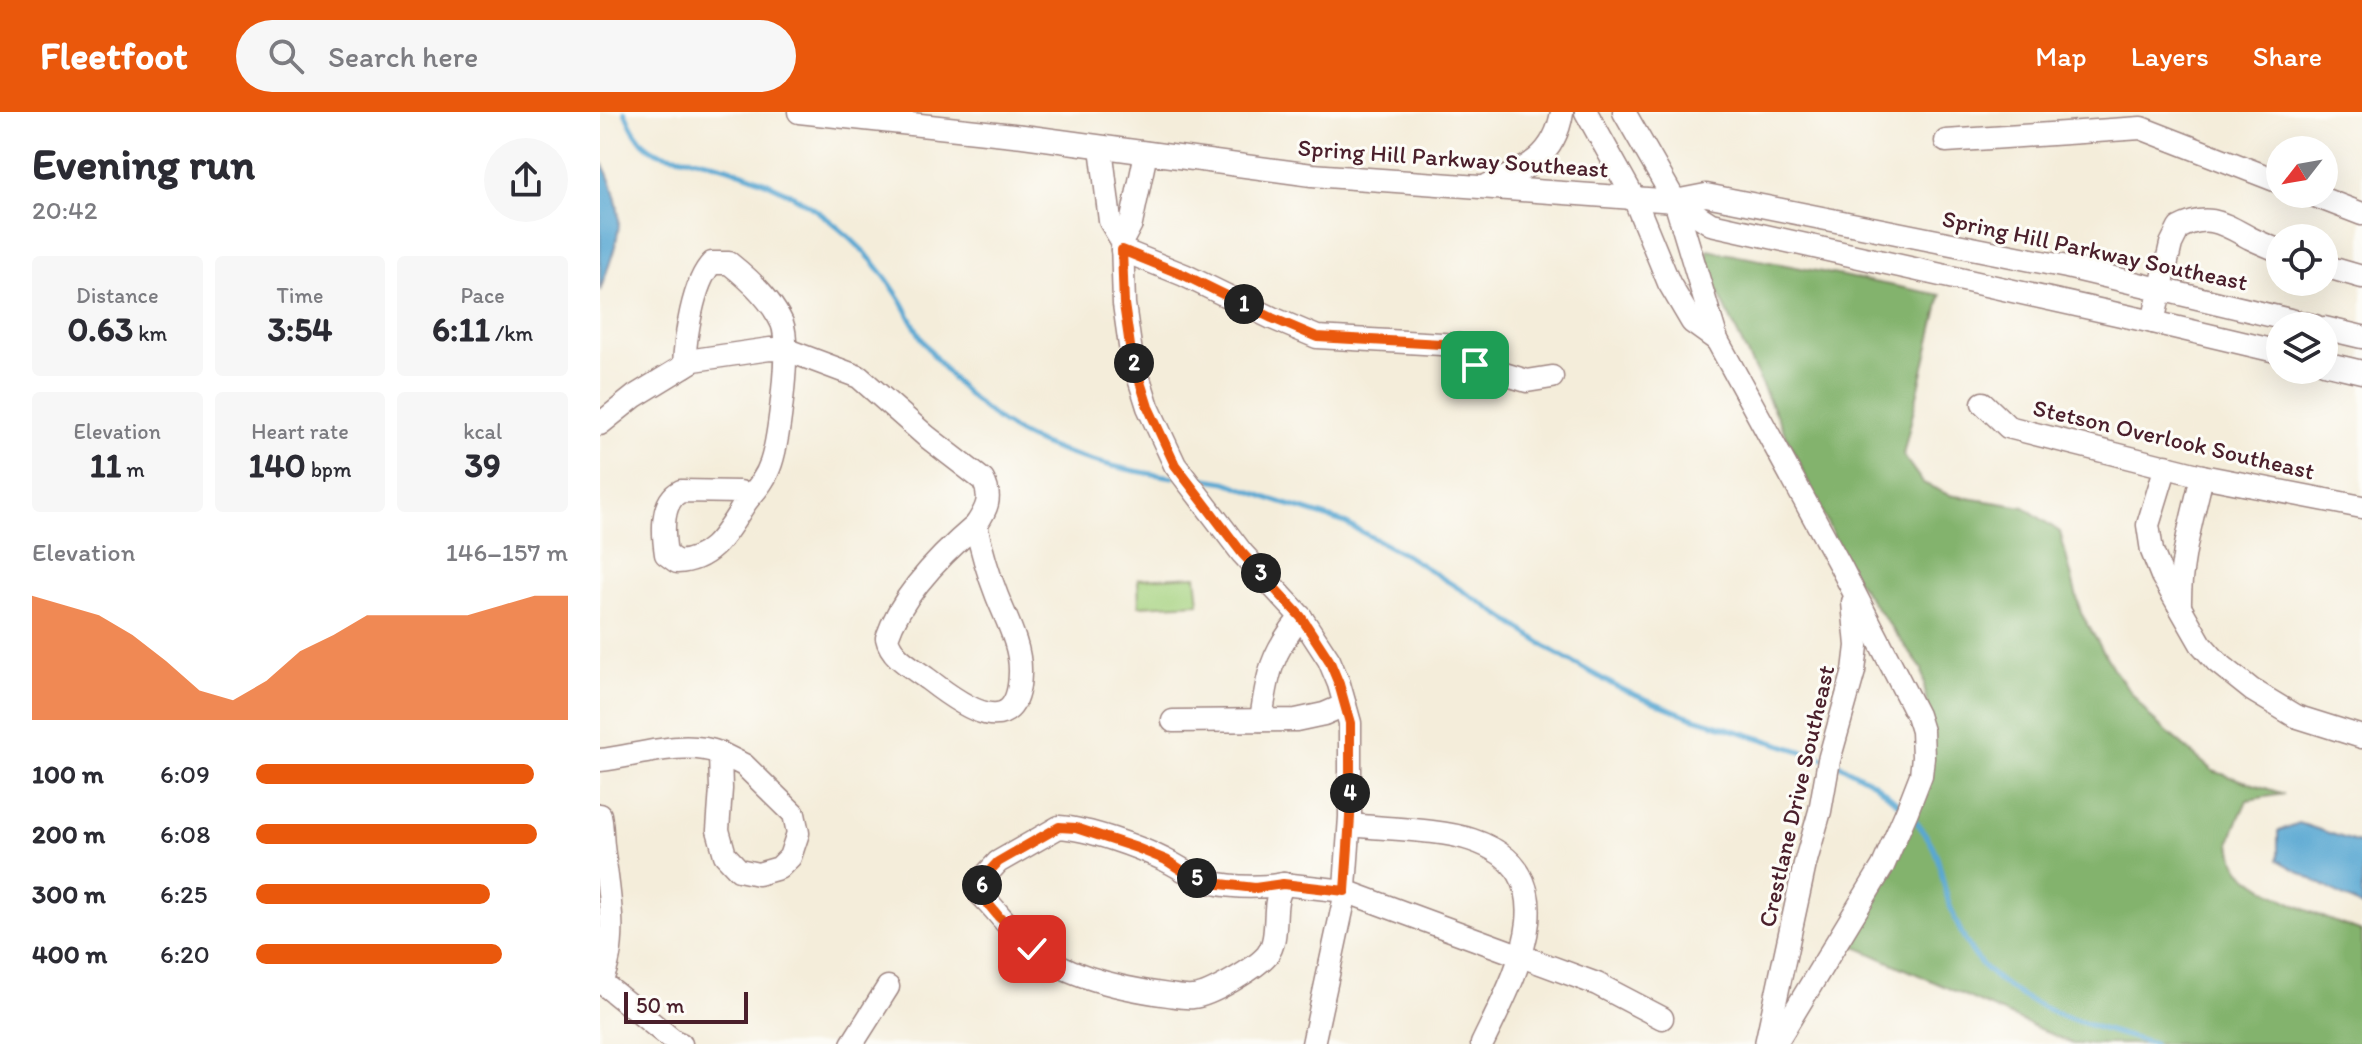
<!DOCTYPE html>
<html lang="en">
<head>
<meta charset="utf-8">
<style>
  :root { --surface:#fff; --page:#f7f7f7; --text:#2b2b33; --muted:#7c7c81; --accent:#ea580c }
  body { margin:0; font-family:Itim,sans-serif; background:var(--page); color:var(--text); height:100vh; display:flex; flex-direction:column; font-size:30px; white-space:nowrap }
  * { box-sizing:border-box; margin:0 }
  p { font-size:26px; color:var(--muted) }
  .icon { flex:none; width:44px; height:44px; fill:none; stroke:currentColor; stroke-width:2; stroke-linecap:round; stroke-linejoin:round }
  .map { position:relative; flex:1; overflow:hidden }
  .panel { display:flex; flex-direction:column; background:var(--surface); width:600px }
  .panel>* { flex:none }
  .needle { width:52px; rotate:239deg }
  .fabs { position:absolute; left:1666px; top:24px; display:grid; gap:16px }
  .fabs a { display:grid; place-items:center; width:72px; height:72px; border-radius:50%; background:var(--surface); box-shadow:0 8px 32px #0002; font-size:40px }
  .scale { position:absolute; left:24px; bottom:20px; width:124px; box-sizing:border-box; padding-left:8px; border:4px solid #4a1f2b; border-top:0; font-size:22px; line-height:28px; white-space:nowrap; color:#4a1f2b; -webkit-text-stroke:6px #fdfcf7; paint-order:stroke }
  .pin { position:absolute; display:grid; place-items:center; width:68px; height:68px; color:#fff; margin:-34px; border-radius:16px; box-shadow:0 4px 12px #0006 }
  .km { position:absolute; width:40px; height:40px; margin:-20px; border-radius:50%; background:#222; color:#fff; font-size:22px; line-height:40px; text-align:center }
  .round { display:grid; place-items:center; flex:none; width:84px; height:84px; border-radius:42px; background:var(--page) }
  .summary { display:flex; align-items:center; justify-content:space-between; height:136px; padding:0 32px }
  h1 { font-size:44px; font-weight:700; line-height:60px }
  .figures { display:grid; grid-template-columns:repeat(3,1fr); gap:12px; height:136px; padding:8px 32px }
  .figures div { display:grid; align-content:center; border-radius:8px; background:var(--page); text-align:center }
  .figures b { font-size:34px; font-weight:700 }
  .figures small { font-size:22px; font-weight:400 }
  .figures p { font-size:22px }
  .chart { height:224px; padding:16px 32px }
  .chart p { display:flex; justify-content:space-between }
  .chart svg { width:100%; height:144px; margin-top:8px; fill:var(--accent); opacity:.7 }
  ul { padding:0 32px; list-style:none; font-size:26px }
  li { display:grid; grid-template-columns:128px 96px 1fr; align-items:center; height:60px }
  li i { height:20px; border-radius:10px; background:var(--accent) }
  header { display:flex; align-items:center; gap:48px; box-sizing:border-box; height:112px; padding:0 40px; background:var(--accent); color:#fff }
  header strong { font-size:38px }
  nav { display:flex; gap:44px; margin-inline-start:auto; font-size:28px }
  .search { width:560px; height:72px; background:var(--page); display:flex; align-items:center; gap:20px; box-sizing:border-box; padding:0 28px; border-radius:44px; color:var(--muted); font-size:30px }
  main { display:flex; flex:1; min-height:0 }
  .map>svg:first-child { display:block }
</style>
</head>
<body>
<header>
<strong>Fleetfoot</strong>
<div class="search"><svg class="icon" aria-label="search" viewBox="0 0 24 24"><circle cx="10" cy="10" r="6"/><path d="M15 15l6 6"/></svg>Search here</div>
<nav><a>Map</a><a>Layers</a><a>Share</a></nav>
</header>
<main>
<section class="panel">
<div class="summary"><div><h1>Evening run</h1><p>20:42</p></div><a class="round"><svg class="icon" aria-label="share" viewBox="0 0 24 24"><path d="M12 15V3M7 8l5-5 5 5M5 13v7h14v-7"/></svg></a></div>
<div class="figures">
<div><p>Distance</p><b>0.63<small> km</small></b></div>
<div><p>Time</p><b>3:54</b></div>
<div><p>Pace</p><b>6:11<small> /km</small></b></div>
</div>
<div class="figures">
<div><p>Elevation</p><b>11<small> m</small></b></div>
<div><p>Heart rate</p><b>140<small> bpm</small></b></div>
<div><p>kcal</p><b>39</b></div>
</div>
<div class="chart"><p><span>Elevation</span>146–157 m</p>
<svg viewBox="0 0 160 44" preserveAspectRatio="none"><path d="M0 44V6L10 9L20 12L30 18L40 26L50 35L60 38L70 32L80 23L90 18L100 12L110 12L120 12L130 12L140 9L150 6L160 6V44z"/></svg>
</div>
<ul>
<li><b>100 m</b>6:09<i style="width:89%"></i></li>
<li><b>200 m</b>6:08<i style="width:90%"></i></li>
<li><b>300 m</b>6:25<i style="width:75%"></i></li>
<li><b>400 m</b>6:20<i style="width:79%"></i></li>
</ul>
</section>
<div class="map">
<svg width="1762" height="932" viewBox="0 0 1762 932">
  <rect width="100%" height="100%" fill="#fdfcf7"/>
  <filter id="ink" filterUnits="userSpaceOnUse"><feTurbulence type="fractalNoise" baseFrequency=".0125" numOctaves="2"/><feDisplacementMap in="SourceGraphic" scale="16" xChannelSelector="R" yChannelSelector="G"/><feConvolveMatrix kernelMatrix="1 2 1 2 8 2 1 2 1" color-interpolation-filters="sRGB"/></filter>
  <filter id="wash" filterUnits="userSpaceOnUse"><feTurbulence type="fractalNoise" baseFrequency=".006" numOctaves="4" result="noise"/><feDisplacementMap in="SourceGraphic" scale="32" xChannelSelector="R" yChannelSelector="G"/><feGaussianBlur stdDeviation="1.8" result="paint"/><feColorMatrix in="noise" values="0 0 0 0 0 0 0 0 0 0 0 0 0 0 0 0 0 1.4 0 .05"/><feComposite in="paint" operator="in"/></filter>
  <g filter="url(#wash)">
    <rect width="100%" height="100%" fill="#f4edda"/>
    <!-- green -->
    <path fill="#a4d17e" stroke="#777854" stroke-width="2" d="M596,464L599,491L539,494L538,467Z"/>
    <!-- forest -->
    <path fill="#83b36d" stroke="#66694c" stroke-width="2" d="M1108,138L1341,183L1303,343L1323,371L1349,383L1424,395L1460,420L1481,501L1514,558L1552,607L1613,659L1684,682L1647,688C1642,701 1633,716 1631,729C1631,735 1634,748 1637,753C1655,780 1731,809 1762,820V932H1473L1247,831L1333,638L1322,557L1251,461L1106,155Z"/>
    <!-- water -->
    <g fill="#59a7d2" stroke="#52637e" stroke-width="2">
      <path d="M0,48C10,63 19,92 19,110C18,133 7,157 0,179Z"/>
      <path d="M1699,711L1762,732V795L1678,748V719Z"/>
    </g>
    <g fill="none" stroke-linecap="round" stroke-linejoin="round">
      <!-- stream -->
      <g stroke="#59a7d2" stroke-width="5">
        <path d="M25,0C31,15 38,29 53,38C67,46 90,44 106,49C153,62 198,81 235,113C260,133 282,158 299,185C309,200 315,218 326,233C349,265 377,296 412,317C453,342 525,359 573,365"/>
        <path d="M595,365L626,370L673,388L743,410L809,445L893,498L954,540L1019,576L1088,604L1224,646"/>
        <path d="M1233,649L1274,671L1301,694"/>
        <path d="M1311,703C1321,716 1332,729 1337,745C1343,763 1344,781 1352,799C1360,820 1370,841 1386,857C1431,901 1496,915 1554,932"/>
      </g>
    </g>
  </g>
  <g filter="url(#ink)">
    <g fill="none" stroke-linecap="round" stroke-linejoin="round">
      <defs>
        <g id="minor">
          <path d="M199,0L423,24L712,63L1075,89L1106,83L1467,155L1715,214"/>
          <path d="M986,0L1034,86L1069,171L1092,210L1117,228"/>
          <path d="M1024,0L1075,89L1117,228L1241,455L1317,603L1322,619L1323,645L1321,663L1307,699L1283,754L1175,932"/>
          <path d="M1346,29L1541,16L1680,70"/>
          <path d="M501,35L510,109L522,129L524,192L531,241L548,295L575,353L642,441L701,505L729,548L739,572L750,611V705L744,789L713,932"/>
          <path d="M888,73C926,57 955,45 962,0"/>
          <path d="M1710,82L1762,102"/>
          <path d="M1075,89L1111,112L1553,210L1680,240"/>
          <path d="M522,129L531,112L546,41"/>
          <path d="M522,138L584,163L672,206L717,225L859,233L875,253L927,269L952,265"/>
          <path d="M1724,154L1762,165"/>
          <path d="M1553,210L1571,132L1579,116C1608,100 1624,112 1650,126C1660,131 1670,135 1680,139"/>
          <path d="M1724,216L1762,225"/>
          <path d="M1724,251L1762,260"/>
          <path d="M84,254C85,227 93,170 112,151H129C148,166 171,187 182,211C191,232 179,327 171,351C166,366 158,376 148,387"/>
          <path d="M1383,291L1408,315L1602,364L1762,395"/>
          <path d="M0,312L35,284L94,248L170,237L187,238L259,265L326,324L383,368C393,386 386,398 376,413"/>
          <path d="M1566,354L1548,413L1552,439L1562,464L1601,532L1617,550L1652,578L1695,604L1762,625"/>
          <path d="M81,379L140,380L148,387C128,416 116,448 77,450L66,442C63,422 60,389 81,379Z"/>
          <path d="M376,413C381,437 388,461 397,484C407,509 421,534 420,561C418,634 361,593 329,568C315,557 291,546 287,526C301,484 342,442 376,413Z"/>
          <path d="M1580,495C1579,450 1592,408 1602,364"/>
          <path d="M661,608C667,564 671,541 701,505"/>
          <path d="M573,609L696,608L724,602L745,593"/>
          <path d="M120,641L144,653L194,702L198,721L190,745L179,756L158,762L139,758L125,743L118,718L121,677Z"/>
          <path d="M0,648C38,644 82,627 120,641"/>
          <path d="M0,703C2,713 2,724 3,734C8,778 20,828 1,870L74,929L81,932"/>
          <path d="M750,713C785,717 840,717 872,728C974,762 913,867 882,932"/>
          <path d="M459,715C489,717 537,734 565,748C580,755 592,765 609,770C634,776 659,776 683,772C681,778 678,783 677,789C674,805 678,829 667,843C656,856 610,884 593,885C585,886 576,884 569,883C523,877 467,865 431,836C411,820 398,799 380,782L384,765L398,750Z"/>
          <path d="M683,772L745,779L997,872L1062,906"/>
          <path d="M252,932L288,875"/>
          <path d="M1166,932L1205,752L1220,699L1229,648L1254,559L1257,534L1253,490"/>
        </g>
      </defs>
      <!-- minor casing -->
      <use href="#minor" stroke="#9f8682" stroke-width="25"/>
      <!-- minor -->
      <use href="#minor" stroke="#fff" stroke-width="22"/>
    </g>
  </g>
  <g fill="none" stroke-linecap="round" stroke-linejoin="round" filter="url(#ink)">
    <defs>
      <path id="route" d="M432,837L399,805L380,782L384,765L398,750L459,715L476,716L537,736L566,748L589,763L612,771L655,776L683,772L745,779L750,705V611L739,572L729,548L701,505L642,441L575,353L548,295L531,241L524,192L522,138L584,163L672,206L717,225L859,233L875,253"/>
    </defs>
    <!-- route casing -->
    <use href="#route" stroke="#fff" stroke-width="16"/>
    <!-- route -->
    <use href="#route" stroke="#ea580c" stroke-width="10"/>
  </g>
  <g text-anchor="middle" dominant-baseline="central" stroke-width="6" stroke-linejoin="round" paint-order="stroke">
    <!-- street labels -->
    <g font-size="24" fill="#4a1f2b" stroke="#fdfcf7">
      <text transform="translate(853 46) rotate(4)">Spring Hill Parkway Southeast</text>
      <text transform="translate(1495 138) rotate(12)">Spring Hill Parkway Southeast</text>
      <text transform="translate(1574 327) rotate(13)">Stetson Overlook Southeast</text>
      <text transform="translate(1196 684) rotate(-77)">Crestlane Drive Southeast</text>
    </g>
  </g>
</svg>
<div class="fabs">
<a><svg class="needle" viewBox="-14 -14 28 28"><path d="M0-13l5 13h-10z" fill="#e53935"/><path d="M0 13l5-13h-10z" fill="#7c7c81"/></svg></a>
<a><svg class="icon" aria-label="locate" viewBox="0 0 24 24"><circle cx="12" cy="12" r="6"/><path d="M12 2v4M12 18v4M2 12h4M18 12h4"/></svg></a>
<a><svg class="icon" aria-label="layers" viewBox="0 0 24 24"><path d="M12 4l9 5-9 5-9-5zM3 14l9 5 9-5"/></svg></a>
</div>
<div class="scale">50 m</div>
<div class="pin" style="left:875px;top:253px;background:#1e9e55"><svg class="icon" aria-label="arrive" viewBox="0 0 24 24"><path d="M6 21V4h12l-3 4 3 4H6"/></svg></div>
<div class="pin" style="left:432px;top:837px;background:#d93025"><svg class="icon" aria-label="check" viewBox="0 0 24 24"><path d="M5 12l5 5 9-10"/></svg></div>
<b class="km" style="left:644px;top:192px">1</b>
<b class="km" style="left:534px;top:251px">2</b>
<b class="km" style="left:661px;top:461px">3</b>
<b class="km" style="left:750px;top:681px">4</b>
<b class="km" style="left:597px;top:766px">5</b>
<b class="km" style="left:382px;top:773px">6</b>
</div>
</main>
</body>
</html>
